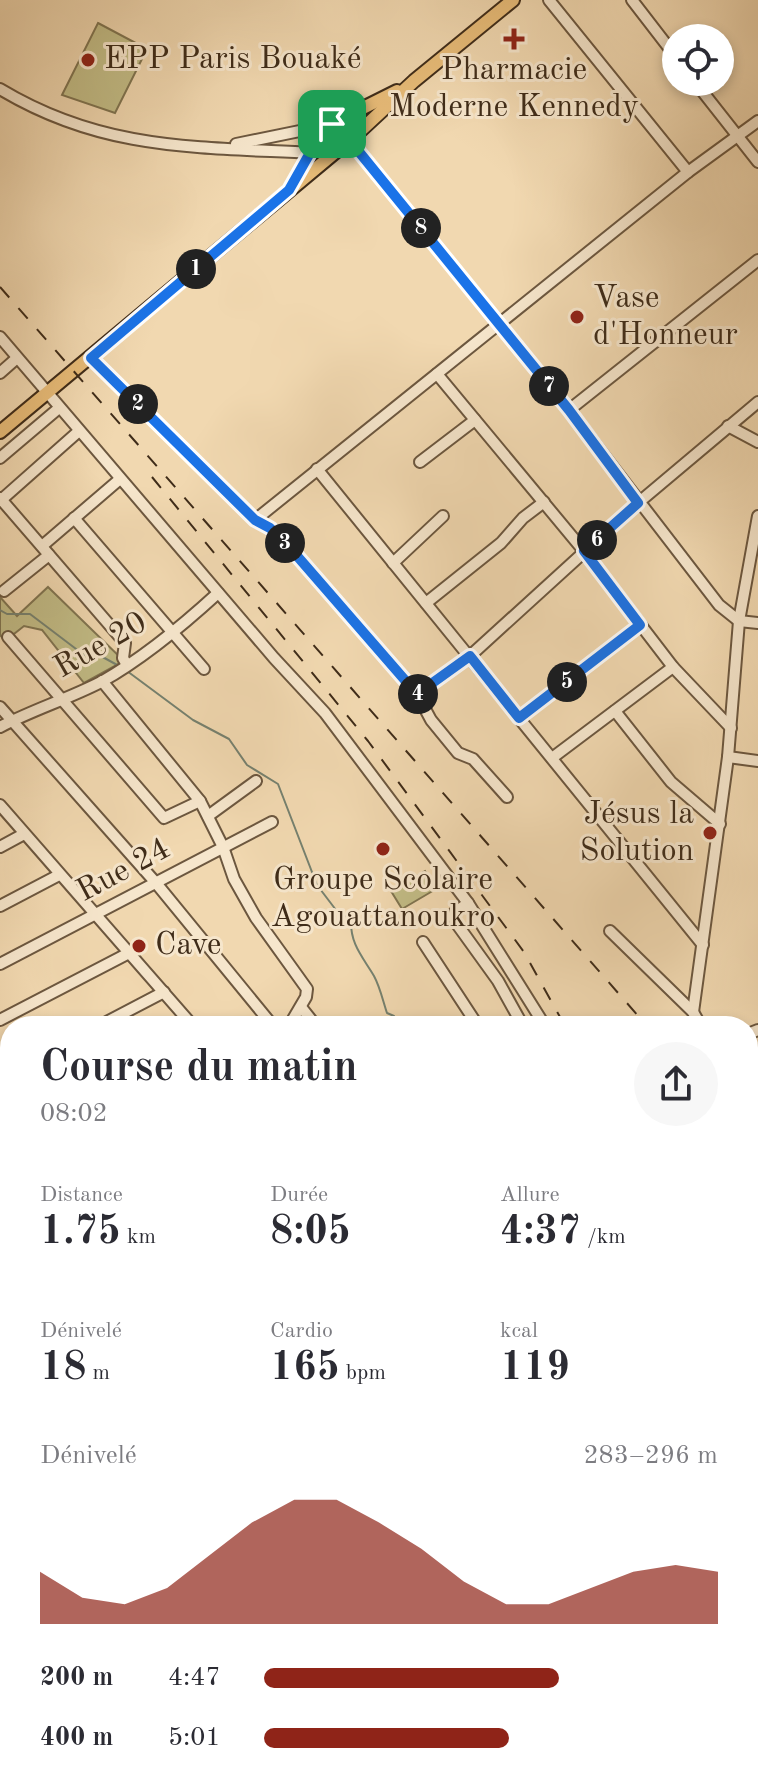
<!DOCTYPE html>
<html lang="fr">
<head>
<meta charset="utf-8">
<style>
  :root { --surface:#fff; --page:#f7f7f7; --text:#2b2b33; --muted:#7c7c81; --accent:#8f2418 }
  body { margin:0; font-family:"Old Standard TT",serif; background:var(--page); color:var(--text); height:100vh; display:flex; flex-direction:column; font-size:30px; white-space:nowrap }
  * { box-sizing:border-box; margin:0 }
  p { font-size:26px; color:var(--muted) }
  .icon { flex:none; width:44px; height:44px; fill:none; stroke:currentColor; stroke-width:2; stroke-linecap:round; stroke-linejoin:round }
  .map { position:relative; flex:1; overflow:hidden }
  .sheet { position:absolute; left:0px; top:1016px; width:758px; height:768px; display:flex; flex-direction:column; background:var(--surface); border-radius:32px 32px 0 0; box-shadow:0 4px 12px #0003 }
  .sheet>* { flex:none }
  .tools { position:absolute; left:662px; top:24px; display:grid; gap:16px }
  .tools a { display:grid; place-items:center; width:72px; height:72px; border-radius:50%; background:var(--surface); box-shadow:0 4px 12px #0003; font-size:40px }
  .pin { position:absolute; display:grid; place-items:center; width:68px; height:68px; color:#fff; margin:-34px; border-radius:16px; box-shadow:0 4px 12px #0006 }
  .km { position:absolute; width:40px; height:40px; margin:-20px; border-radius:50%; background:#222; color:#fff; font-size:22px; line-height:40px; text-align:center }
  .round { display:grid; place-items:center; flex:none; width:84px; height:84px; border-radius:42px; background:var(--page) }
  .overview { display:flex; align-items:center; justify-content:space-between; height:136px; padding:0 40px }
  h1 { font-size:44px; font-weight:700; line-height:60px }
  .metrics { display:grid; grid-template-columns:repeat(3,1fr); gap:12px; height:136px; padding:8px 40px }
  .metrics div { display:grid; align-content:center }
  .metrics b { font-size:40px; font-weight:700 }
  .metrics small { font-size:22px; font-weight:400 }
  .metrics p { font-size:22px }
  .chart { height:224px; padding:16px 40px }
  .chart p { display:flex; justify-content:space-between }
  .chart svg { width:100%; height:144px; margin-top:8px; fill:var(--accent); opacity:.7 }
  ul { padding:0 40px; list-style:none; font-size:26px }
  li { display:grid; grid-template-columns:128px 96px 1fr; align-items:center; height:60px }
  li i { height:20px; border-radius:10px; background:var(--accent) }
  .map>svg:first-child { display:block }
</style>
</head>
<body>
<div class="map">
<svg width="758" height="1784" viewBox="0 0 758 1784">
  <rect width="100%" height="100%" fill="#f1d8b0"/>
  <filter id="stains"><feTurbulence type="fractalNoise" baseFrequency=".0025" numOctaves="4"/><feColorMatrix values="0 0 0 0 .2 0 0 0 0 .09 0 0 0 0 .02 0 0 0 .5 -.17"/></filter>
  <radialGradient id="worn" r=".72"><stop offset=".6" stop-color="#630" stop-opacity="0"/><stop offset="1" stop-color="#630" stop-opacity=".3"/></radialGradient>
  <!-- green -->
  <g fill="#c2bc86" stroke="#807450" stroke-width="2">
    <path d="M98,23L147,49L115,113L62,95Z"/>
    <path d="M48,587L124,661L84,683L42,630L24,626L5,641L0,635V597L17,616Z"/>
    <path d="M425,871L436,889L402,909L391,891Z"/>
  </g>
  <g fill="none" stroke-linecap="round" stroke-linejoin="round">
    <!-- stream -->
    <g stroke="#76816f" stroke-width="2">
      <path d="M0,610L7,614H30L84,655H99L119,666"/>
      <path d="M127,671L193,720L229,739L247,765L278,784L317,885L336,910L351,919C350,944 362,956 374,976C380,987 383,1001 387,1013L394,1016L398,1026"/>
      <path d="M748,1613L758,1620"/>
    </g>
    <defs>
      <g id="minor">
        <path d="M549,0L688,172"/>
        <path d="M632,0L676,57"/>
        <path d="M695,82L758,162"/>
        <path d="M0,89C103,151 197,147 312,153L332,150"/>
        <path d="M351,142L569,410L719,605L739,621L758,623"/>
        <path d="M236,144L329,125"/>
        <path d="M0,337L274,658L325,713L468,903L545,1026"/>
        <path d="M91,358L255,520L270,528L291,549L417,694L470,656L638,503L758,402"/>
        <path d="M0,373L17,358"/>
        <path d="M437,374L584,551L673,667L731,728"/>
        <path d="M569,410L758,260"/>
        <path d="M728,426L758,442"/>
        <path d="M0,458L59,408"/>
        <path d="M420,462L475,420"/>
        <path d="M317,469L703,945"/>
        <path d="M0,498L125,643L123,658L127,665"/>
        <path d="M0,501L79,431"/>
        <path d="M74,518L204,669"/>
        <path d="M255,520L688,172L758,121"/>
        <path d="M42,546L120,479"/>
        <path d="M393,563L443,516"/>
        <path d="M4,591L49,555"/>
        <path d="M426,603L501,543L523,518L544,502"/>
        <path d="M8,637L164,818L200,801"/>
        <path d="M102,681L200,801L223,847L234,879L256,918L307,989L306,997L289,1026"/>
        <path d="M417,694L431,720L458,753L473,759L507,797"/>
        <path d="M0,707L156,883L273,1026"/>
        <path d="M615,711L671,782L720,824"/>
        <path d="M519,718L640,625"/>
        <path d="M0,727C32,710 68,699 101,682C144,658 182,626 218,593"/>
        <path d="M728,757L758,761"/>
        <path d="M552,758L673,667"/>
        <path d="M0,805L193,1026"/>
        <path d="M208,816L256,781"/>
        <path d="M0,847L24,834"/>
        <path d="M468,903L454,913V920L498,981L523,1026"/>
        <path d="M0,906L59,875"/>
        <path d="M610,931L693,1012L701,1026"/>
        <path d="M423,942L478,1026"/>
        <path d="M0,964L272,822"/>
        <path d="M301,1007L316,1026"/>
        <path d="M693,1012L728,757L739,621L758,516"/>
        <path d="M0,1020L129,953"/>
        <path d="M99,1026L164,992"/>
        <path d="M748,1034L758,1030"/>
        <path d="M0,1066L10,1085"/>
        <path d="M748,1078L758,1088"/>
        <path d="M0,1145L10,1139"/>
        <path d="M0,1201L10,1196"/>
        <path d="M0,1259L10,1254"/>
        <path d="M0,1316L10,1311"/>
        <path d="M0,1372L10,1362"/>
        <path d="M748,1427L758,1438"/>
        <path d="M748,1481L758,1475"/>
        <path d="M0,1685L10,1704"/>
        <path d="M753,1697L758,1779"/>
        <path d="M47,1774L52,1784"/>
        <path d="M130,1774L135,1784"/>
        <path d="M194,1774V1784"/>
        <path d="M263,1774V1784"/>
        <path d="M334,1774V1784"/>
        <path d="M406,1774L407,1784"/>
        <path d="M482,1774V1784"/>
        <path d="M556,1774V1784"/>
        <path d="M602,1774L606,1784"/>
        <path d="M664,1774V1784"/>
        <path d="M7,1784L25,1774"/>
        <path d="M587,1784L597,1774"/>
      </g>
      <g id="major">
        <path d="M332,124L341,126L346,133V142L338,150L323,144L321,135L325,127L397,91"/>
        <path d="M344,146L414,81L513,0"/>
        <path d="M295,181L321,137"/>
        <path d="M0,432L338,150"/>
        <path d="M0,1527L10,1546"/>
        <path d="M0,1572L10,1559"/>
      </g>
    </defs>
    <!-- minor casing -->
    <use href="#minor" stroke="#6c573f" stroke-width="14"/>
    <!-- major casing -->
    <use href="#major" stroke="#3f2c19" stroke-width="16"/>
    <!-- minor -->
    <use href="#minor" stroke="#f6e6cc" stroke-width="10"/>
    <!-- major -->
    <use href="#major" stroke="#e8bc78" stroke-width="12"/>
    <!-- rail -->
    <g stroke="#3f2c19" stroke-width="2" stroke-dasharray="14 14" stroke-linecap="butt">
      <path d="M0,287L647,1026"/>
      <path d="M152,477L368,741L524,952L565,1026"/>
      <path d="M748,1140L758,1152"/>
      <path d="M748,1359L758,1378"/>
    </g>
  </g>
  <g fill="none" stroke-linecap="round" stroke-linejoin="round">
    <defs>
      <path id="route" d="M332,124L344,129L347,138L344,146L351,142L569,410L638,503L584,551L640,625L519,718L470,656L417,694L291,549L270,528L255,520L91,358L289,190L323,130Z"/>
    </defs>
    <!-- route casing -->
    <use href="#route" stroke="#fff" stroke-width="16"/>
    <!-- route -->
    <use href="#route" stroke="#1a73e8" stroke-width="10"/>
  </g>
  <!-- markers -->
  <g fill="#8f2418" stroke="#f6e6cc" stroke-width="3">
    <path d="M510 27h8v8h8v8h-8v8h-8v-8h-8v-8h8z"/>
    <circle cx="88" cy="60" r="8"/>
    <circle cx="577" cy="317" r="8"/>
    <circle cx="710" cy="833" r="8"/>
    <circle cx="383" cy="849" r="8"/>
    <circle cx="139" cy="946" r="8"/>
  </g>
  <g text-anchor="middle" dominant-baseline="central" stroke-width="6" stroke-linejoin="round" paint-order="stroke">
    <!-- poi labels -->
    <g font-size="32" fill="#3f2c19" stroke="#f6e6cc" text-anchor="start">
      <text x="104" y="60">EPP Paris Bouaké</text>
      <text x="514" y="71" text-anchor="middle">Pharmacie<tspan x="514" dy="37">Moderne Kennedy</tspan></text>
      <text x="593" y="299">Vase<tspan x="593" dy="37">d'Honneur</tspan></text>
      <text x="694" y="815" text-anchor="end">Jésus la<tspan x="694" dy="37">Solution</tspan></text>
      <text x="383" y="881" text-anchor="middle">Groupe Scolaire<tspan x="383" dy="37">Agouattanoukro</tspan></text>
      <text x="155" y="946">Cave</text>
    </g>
    <!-- street labels -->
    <g font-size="32" fill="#3f2c19" stroke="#f6e6cc">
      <text transform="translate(101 646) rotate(-30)">Rue 20</text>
      <text transform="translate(124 871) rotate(-28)">Rue 24</text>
    </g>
  </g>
  <rect width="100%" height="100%" filter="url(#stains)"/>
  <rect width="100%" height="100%" fill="url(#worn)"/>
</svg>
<div class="tools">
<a><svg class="icon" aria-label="locate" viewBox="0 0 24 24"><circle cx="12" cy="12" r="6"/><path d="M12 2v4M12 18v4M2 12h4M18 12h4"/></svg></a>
</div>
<div class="pin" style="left:332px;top:124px;background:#1e9e55"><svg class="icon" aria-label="arrive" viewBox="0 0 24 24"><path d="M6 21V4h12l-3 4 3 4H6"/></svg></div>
<b class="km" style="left:196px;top:269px">1</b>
<b class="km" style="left:138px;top:404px">2</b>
<b class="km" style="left:285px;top:543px">3</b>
<b class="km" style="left:418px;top:694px">4</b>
<b class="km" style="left:567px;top:682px">5</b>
<b class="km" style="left:597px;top:540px">6</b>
<b class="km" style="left:549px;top:386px">7</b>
<b class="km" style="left:421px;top:228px">8</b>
<section class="sheet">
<div class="overview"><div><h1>Course du matin</h1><p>08:02</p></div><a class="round"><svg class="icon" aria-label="share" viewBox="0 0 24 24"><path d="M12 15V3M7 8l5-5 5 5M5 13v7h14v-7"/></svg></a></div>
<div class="metrics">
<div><p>Distance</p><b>1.75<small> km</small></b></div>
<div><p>Durée</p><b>8:05</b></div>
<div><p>Allure</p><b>4:37<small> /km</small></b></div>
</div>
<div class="metrics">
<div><p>Dénivelé</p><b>18<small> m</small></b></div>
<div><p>Cardio</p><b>165<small> bpm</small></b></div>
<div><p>kcal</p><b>119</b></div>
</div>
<div class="chart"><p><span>Dénivelé</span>283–296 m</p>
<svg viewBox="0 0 160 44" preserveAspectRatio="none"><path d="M0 44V28L10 36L20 38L30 33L40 23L50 13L60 6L70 6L80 13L90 21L100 31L110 38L120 38L130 33L140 28L150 26L160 28V44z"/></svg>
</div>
<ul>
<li><b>200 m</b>4:47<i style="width:65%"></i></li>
<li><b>400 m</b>5:01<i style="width:54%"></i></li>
</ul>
</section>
</div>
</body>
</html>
